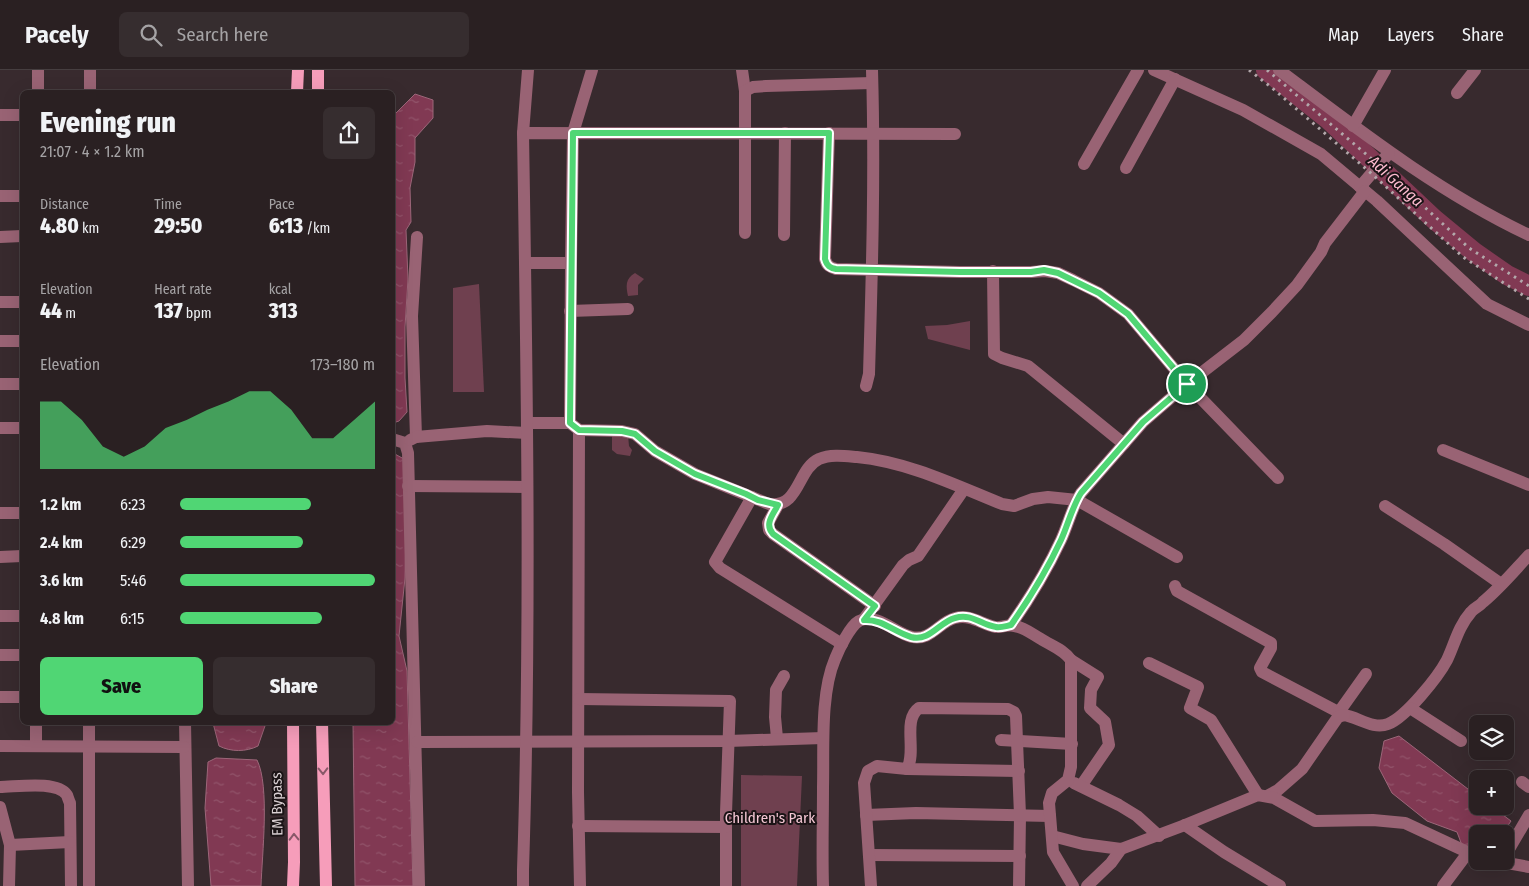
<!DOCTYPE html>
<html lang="en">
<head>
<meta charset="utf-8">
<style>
  :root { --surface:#2a2022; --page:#362d2f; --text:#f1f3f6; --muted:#a5a3a5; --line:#463e40; --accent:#50d674 }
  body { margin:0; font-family:"Fira Sans Condensed",sans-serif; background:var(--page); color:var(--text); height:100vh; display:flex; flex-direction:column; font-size:19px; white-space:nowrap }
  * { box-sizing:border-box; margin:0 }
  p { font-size:16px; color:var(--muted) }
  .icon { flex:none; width:28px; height:28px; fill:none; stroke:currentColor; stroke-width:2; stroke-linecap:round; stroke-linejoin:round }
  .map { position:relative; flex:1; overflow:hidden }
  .panel { position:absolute; left:20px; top:20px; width:375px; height:635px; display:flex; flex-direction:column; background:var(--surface); border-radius:8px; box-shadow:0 5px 20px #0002,0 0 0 1px var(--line) }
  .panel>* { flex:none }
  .buttons { position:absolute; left:1469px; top:645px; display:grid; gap:10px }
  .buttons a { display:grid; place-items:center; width:45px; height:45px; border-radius:8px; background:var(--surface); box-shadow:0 5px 20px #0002,0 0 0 1px var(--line); font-size:25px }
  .pin { position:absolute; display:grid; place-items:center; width:42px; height:42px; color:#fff; margin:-21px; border:2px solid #fff; border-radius:50%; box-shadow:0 1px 5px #0007 }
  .round { display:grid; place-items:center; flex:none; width:52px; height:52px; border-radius:8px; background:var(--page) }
  .headline { display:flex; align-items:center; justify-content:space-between; height:85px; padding:0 20px }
  h1 { font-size:28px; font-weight:800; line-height:38px }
  .figures { display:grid; grid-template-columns:repeat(3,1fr); gap:8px; height:85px; padding:5px 20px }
  .figures div { display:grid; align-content:center }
  .figures b { font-size:21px; font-weight:800 }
  .figures small { font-size:14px; font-weight:400 }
  .figures p { font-size:14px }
  .chart { height:140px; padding:10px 20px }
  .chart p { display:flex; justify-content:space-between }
  .chart svg { width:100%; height:90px; margin-top:5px; fill:var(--accent); opacity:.7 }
  .action { display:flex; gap:10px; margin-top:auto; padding:10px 20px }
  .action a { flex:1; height:58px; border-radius:8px; background:var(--accent); color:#111; font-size:20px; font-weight:800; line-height:58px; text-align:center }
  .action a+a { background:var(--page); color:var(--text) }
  ul { padding:0 20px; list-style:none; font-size:16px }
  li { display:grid; grid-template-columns:80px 60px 1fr; align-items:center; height:38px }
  li i { height:12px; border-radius:6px; background:var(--accent) }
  header { display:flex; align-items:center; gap:30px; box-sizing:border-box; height:70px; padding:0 25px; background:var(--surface); border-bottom:1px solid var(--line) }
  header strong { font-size:24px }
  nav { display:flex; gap:28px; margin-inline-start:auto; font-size:18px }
  .search { width:350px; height:45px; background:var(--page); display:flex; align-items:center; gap:12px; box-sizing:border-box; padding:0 18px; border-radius:8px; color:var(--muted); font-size:19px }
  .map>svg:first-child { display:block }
</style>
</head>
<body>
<header>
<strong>Pacely</strong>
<div class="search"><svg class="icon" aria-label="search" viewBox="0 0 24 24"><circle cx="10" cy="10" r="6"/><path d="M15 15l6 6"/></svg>Search here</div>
<nav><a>Map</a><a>Layers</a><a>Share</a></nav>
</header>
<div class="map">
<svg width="1529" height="816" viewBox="0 0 1529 816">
  <defs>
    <pattern id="water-ripples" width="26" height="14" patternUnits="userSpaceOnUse" patternTransform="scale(1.25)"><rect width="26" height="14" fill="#813953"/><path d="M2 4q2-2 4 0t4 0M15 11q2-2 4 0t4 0" fill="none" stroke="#92556b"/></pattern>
  </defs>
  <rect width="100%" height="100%" fill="#382a2e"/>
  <!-- green -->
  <g fill="#6f404f">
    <path d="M635,203L644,209L638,215V225L628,226C626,216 625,209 635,203Z"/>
    <path d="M479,214L484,322H453V218Z"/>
    <path d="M970,251V280L928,269L925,256L947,255Z"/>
    <path d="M612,364L628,365L629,376L632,380L630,386L617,384L612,380Z"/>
    <path d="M741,705L802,706L797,816H741Z"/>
  </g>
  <!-- water -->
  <g fill="url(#water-ripples)" stroke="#9c6679">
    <path d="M415,24L433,30V48L415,68V92L410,118L411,152L406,160L408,209L405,257V308L407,342L399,351L393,353V46Z"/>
    <path d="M393,383L404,389L406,460L405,508L399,566L407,601L413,816H355L353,653L392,652Z"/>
    <path d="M213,653V652L266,653L258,676C246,682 231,682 219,676Z"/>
    <path d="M1399,666L1477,726L1478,736H1491L1511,751L1502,764H1478L1477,782L1463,778L1457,762L1427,751L1392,723L1379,698L1384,671Z"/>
    <path d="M216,688L257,690C270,716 262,785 261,816H211L205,738L208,692Z"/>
  </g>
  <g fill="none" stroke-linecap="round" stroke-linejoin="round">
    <!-- river -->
    <path stroke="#813953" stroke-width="20" d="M1266,0L1329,50L1434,149L1474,182L1507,205L1529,216"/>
    <!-- minor -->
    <g stroke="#996374" stroke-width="12">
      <path d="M38,0V22"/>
      <path d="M742,0L745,21"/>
      <path d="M1154,0L1243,40L1321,84L1377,131L1487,234L1529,255"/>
      <path d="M1279,0C1359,60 1438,122 1529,165"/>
      <path d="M90,22V0"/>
      <path d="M1457,23L1475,0"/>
      <path d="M0,45H22"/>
      <path d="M1353,56L1385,0"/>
      <path d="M523,63L528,0"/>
      <path d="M829,63L825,189C827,196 830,197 836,199L960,202H1031L1045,201L1058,203L1073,210L1099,223L1128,244L1187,314L1278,408"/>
      <path d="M1084,94L1138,0"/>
      <path d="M1126,98L1175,9"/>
      <path d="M1360,117L1389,83"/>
      <path d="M0,126H22"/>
      <path d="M745,163V21L753,17L766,16L872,13"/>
      <path d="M784,165L785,63"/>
      <path d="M0,167L22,166"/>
      <path d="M525,193H571L573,63L592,0"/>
      <path d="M571,193L570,353L579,360L622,361L635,364L655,381L695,404L769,434C800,438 797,399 819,389C831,384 845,386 857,387C908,392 955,415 1002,434L1014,436L1033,429L1048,427L1077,430L1177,487"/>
      <path d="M993,201L994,284L1002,288L1028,296L1124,374"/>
      <path d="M0,232H22"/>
      <path d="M570,241L628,239"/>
      <path d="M0,271H22"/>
      <path d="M0,314H22"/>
      <path d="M866,316L869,304C872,203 875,101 872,0"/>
      <path d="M527,353H570"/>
      <path d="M0,358H22"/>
      <path d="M579,360L578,722L580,816"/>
      <path d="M416,367L412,246L417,167"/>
      <path d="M392,369L405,373L408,383L419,816"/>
      <path d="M410,370L416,367L487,361L527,363"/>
      <path d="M1443,380L1529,415"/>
      <path d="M408,416L527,417"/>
      <path d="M752,427L715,492L720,498L842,574"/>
      <path d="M778,435L768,453L769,460L773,464L875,536"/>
      <path d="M1385,436L1444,474L1501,514"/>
      <path d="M0,443H22"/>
      <path d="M0,487L22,486"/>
      <path d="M1175,516L1177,521L1271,573V578L1260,598L1262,602L1344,645C1358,647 1373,660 1388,654C1406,647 1438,607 1447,590C1455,573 1458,557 1471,542C1474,538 1480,536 1483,532C1500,518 1514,501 1529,485"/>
      <path d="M0,546H22"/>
      <path d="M864,549L903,495L909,490L918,486L964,419"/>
      <path d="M1011,555C1030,528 1047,500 1061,470C1068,455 1072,437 1081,423L1143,352L1187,314L1244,270L1272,242L1297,215L1321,182L1325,173L1365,121"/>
      <path d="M0,585H22"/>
      <path d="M1071,590L1098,607L1091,620L1090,638L1105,652L1109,675L1081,716"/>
      <path d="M1149,593L1198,617L1190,638L1211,650L1258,725"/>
      <path d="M0,627H22"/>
      <path d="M579,629L730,631L726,743V816"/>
      <path d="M1410,638L1461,671"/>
      <path d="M1339,642L1366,604"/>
      <path d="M36,652V676"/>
      <path d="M89,652V816"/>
      <path d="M185,652L188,816"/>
      <path d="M777,668L775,647L776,620L784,606"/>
      <path d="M1001,670L1072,674"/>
      <path d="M417,672L728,671L823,668"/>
      <path d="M0,676L184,677"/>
      <path d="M907,699C917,681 902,650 919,638L1008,639L1014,642L1016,646L1020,745L1019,816"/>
      <path d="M1522,712L1529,717"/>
      <path d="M1074,713L1119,735L1137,746L1159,766"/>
      <path d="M0,717C16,717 57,710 67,725C68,728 69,731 70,733L71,816"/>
      <path d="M1267,726L1278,720L1302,699L1338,647L1344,645"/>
      <path d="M0,737L10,775L9,816"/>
      <path d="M866,745L916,743L1050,746"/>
      <path d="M1185,755L1224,782L1280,816"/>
      <path d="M578,756L726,757"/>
      <path d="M1052,766L1083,774L1121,779L1185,755L1258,725L1274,728L1315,751L1373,750L1405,753L1478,787"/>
      <path d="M10,775L70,772"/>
      <path d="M869,785L1020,786"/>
      <path d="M1505,786L1529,745"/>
      <path d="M1496,791L1529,797"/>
      <path d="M523,816V800C531,554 527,308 523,63L955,64"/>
      <path d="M823,816C822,783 823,750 823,717C824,679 820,624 835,589C839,579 850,556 859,551C877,542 896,564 912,567C931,571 939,552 955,548C971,544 981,554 995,557C1001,558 1007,554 1014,556C1024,557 1032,564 1041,569C1052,576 1063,579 1071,590V697L1068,710L1052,723L1049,733L1053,782L1073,816"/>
      <path d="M871,816L864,713L868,701L877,696L907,699L1019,701"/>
      <path d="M1087,816L1111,793L1121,779"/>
      <path d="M1443,816L1467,784"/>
    </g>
    <!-- major -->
    <g stroke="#f69dba" stroke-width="12">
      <path d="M297,22L298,0"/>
      <path d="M318,22V0"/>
      <path d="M322,652L326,816"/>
      <path d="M293,816L294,792L293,652"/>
    </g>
    <!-- rail -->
    <g stroke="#b3a8ab" stroke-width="3" stroke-dasharray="2.5 5" stroke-linecap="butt">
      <path d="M1249,0L1271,17L1372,104L1463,187L1529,229"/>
      <path d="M1267,0L1380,96L1469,178L1529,216"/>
    </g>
  </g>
  <!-- one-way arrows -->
  <defs><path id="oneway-chevron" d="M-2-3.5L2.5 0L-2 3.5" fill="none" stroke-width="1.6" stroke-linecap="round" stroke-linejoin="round" transform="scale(1.25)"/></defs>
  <g stroke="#885868">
    <use href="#oneway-chevron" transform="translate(323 701) rotate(89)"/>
    <use href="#oneway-chevron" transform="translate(294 767) rotate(-91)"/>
  </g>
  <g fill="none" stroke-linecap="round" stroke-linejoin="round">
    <defs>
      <path id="route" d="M573,63H829L825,189C827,196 830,198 836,199L960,202H1031L1044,200L1058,203L1099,223L1128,244L1187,314L1143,352L1081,423C1072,437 1068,455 1061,470C1047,500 1030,528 1011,555C1006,556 1000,558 996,557C981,555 972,543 955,548C939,552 930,572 911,567C894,562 882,549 864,550L875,536L773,464C764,454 773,445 778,435L758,430L746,424L695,404L655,381L635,364L622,361L579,360L570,353Z"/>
    </defs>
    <!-- route casing -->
    <use href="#route" stroke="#fff" stroke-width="10"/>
    <!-- route -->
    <use href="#route" stroke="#50d674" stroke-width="6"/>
  </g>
  <g text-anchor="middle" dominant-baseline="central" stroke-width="4" stroke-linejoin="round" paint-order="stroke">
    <!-- street labels -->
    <g font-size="15" fill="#dad0d3" stroke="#1b1416">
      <text transform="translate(277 734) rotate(-91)">EM Bypass</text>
    </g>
    <!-- park labels -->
    <g font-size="15" fill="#f4c7d4" stroke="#1b1416">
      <text x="770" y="748">Children's Park</text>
    </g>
    <!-- water labels -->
    <g font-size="16" font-style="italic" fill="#fdbbcf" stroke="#1b1416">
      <text transform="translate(1396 111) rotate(42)">Adi Ganga</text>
    </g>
  </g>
</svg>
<div class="buttons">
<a><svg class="icon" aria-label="layers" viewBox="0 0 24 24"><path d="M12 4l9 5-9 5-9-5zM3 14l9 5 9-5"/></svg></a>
<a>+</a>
<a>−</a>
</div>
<div class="pin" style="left:1187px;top:314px;background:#1e9e55"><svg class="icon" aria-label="arrive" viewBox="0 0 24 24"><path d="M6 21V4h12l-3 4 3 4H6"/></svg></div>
<section class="panel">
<div class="headline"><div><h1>Evening run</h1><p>21:07 · 4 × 1.2 km</p></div><a class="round"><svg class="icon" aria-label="share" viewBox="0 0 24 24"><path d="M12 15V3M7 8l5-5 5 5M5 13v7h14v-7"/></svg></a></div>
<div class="figures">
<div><p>Distance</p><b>4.80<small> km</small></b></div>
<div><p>Time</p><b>29:50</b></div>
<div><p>Pace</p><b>6:13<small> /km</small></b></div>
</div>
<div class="figures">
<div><p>Elevation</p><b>44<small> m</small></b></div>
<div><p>Heart rate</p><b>137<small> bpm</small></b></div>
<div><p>kcal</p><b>313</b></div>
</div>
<div class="chart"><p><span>Elevation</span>173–180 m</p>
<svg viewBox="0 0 160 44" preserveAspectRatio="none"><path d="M0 44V11L10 11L20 20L30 33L40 38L50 33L60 24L70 20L80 15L90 11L100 6L110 6L120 15L130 29L140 29L150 20L160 11V44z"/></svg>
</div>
<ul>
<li><b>1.2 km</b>6:23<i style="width:67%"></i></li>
<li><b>2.4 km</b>6:29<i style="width:63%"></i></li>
<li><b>3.6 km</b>5:46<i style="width:100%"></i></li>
<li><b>4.8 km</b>6:15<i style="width:73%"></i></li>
</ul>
<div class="action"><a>Save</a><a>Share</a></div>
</section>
</div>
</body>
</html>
